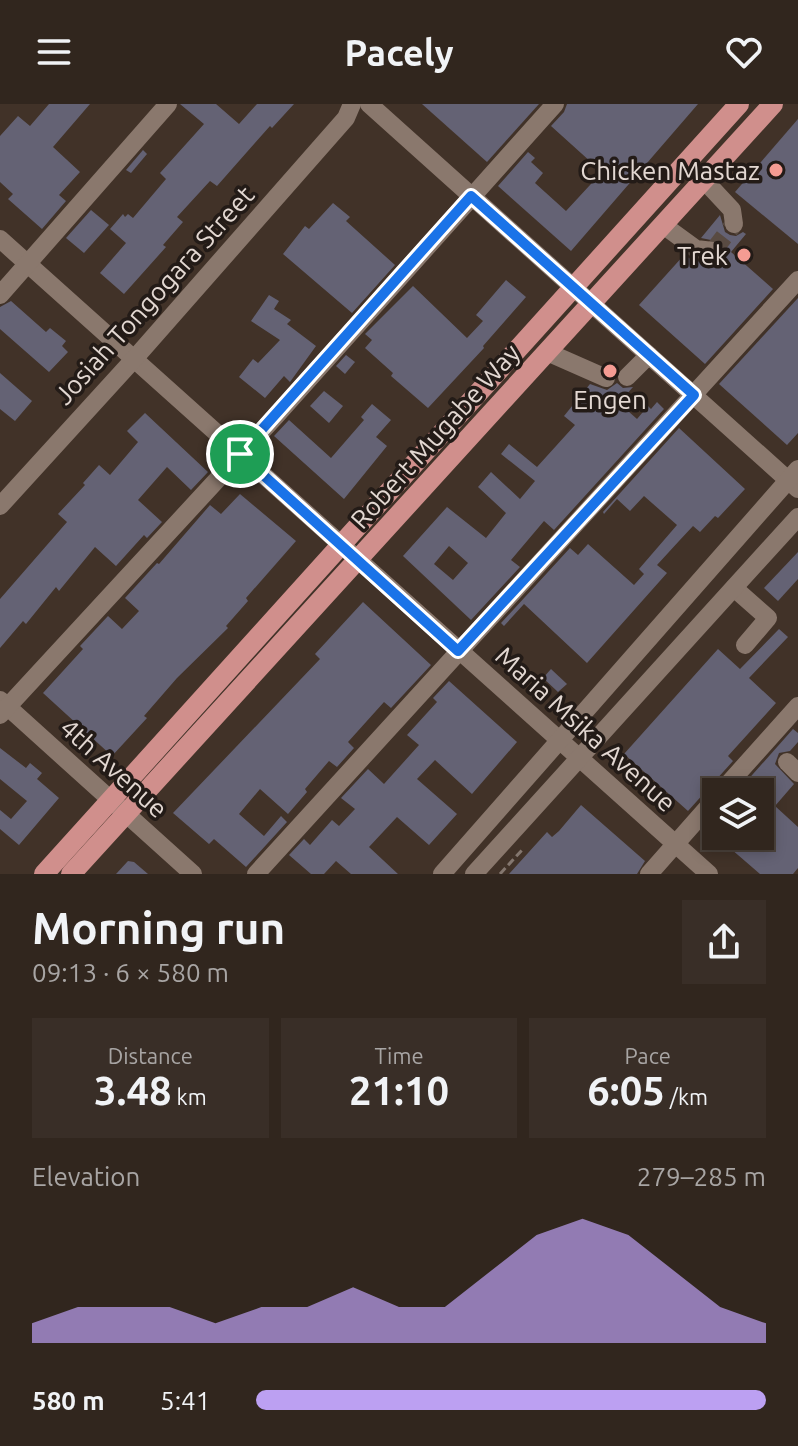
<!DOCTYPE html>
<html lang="en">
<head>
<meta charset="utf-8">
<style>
  :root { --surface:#31261e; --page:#392e27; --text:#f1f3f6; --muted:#a8a5a4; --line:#4c433c; --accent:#bca0f2 }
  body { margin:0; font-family:Ubuntu,sans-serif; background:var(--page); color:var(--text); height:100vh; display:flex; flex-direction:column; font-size:30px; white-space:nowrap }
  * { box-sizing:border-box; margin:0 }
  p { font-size:26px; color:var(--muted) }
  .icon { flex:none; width:44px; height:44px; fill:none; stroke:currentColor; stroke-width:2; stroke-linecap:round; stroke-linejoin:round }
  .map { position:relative; height:770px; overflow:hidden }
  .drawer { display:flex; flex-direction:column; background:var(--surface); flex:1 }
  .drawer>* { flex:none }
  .fabs { position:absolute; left:702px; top:674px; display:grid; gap:16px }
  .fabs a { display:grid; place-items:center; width:72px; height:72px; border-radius:0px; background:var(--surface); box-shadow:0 4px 12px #0003,0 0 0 2px var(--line); font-size:40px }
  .pin { position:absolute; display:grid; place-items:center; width:68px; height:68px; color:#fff; margin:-34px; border:4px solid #fff; border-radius:50%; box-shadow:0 2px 8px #0007 }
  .round { display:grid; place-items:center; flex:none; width:84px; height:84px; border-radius:0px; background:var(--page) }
  .summary { display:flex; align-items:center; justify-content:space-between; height:136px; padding:0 32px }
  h1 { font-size:44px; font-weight:600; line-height:60px }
  .stats { display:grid; grid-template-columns:repeat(3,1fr); gap:12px; height:136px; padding:8px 32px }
  .stats div { display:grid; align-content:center; border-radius:0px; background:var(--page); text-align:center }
  .stats b { font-size:40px; font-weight:600 }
  .stats small { font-size:22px; font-weight:400 }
  .stats p { font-size:22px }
  .chart { height:224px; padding:16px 32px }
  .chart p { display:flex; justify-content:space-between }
  .chart svg { width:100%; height:144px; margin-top:8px; fill:var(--accent); opacity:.7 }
  ul { padding:0 32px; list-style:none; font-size:26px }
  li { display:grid; grid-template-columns:128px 96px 1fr; align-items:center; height:60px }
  li i { height:20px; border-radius:10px; background:var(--accent) }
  header { display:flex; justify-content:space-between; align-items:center; height:104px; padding:0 32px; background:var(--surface); font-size:36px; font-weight:600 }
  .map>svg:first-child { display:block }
</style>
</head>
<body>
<header><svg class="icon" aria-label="menu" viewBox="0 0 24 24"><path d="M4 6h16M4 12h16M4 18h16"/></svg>Pacely<svg class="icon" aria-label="heart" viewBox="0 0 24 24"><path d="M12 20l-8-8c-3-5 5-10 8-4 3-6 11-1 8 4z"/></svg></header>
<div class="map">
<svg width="798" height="770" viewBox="0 0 798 770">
  <rect width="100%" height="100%" fill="#413228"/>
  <!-- building -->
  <g fill="#646274" fill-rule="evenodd">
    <path d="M49,0H90L53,43L80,68L59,91L66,97L42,125L8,95L13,90L0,78V32L18,12L30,22Z"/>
    <path d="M180,0H216L239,20L257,0H294L272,24L270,22L217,82L210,77L177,113L183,118L163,141L166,143L124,190L100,169L126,139L110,125L123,110L125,113L128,110L133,114L166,75L160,69L204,20Z"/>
    <path d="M422,0H539L487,58Z"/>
    <path d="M567,0H698L571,147L498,82L528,48L535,54L531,58L543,69L535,79L566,107L602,68L551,22L564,8Z"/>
    <path d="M798,15V140L735,88Z"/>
    <path d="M143,46L147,50L131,69L126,66Z"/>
    <path d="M333,99L350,113L346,117L395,161L352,209L283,150L305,122L309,125Z"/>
    <path d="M91,106L109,121L84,149L66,134Z"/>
    <path d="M720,111L725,128L730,131L736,132L743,128L746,130L731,148L773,185L705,260L639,201L684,151L694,157L712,159L722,155L725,148L721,138L701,134Z"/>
    <path d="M506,176L526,193L483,242L484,244L428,304L391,272L393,269L365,244L372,236L365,230L413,182L467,234L483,217L476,211Z"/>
    <path d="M269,191L279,197L274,205L291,216L287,220L316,242L290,278L284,272L265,294L239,273L253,255L258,259L280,236L251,217Z"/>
    <path d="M798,194V329L787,341L719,280Z"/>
    <path d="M11,197L46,228L50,224L66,237L62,242L68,248L49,268L0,225V203Z"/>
    <path d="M346,251L355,258L345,270L336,262Z"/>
    <path d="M0,269L32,297L15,317L0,305Z"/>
    <path d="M617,279L623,284L633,283L619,299L637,315L648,302L651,305L657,298L664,305L554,426L544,417L511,456L520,463L471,516L403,452L447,403L486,434L506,409L478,383L491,368L520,395L535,377L501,350L509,340L537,363L575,321L564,312L590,280L607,286ZM449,442L468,459L453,476L434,460Z"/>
    <path d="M324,287L343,302L329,319L310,302Z"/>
    <path d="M372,300L391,316L376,333L387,342L344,395L274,332L289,316L331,354L364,316L361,313Z"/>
    <path d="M145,309L208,368L191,386L167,363L138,396L162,418L147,434L144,431L116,462L95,443L59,487L56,483L26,520L23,517L0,544V495L67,418L58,410L85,381L83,379L99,361L110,371L138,338L127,327Z"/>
    <path d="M679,324L745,385L718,414L715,412L700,428L693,422L679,437L657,461L667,469L587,559L524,500L504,522L501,519L570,444L578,451L588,440L634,481L644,470L639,465L677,421L644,392L630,407L617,395L604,410L603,408Z"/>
    <path d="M240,390L296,437L246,494L248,497L226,522L228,524L177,574L144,612L147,614L112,652L43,589L83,545L80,542L108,512L122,525L139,507L125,494L157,459L159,460L210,401L221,410Z"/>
    <path d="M798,448V475L778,497L764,484Z"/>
    <path d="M363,498L431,561L391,604L384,598L348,638L354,644L337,663L329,657L305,685L307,688L288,710L260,685L239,710L264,732L281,712L287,718L246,763L214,735L209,740L173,709L320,555L315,550Z"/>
    <path d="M779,525L788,533L749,574L776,599L728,652L733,657L688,707L624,650L718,545L740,565Z"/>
    <path d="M551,565L567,580L558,588L543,574Z"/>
    <path d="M449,577L517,638L472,690L435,656L417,675L457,710L429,741L397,713L369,743L398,770H351L336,757L324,770H311L289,751L304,735L310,741L332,716L339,722L355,705L341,694L368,665L384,680L419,641L407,631L437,598L433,594Z"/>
    <path d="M793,625L798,629V638L790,647L779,649L775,660L794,680L775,702L798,723V764L793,770H760L716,732H760V688H737Z"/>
    <path d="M0,644L26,664L30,659L42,669L37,675L59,694L19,741L0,725V706L11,715L27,697L0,675Z"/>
    <path d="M581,701L645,757L637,770H509L547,728L552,733L559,727Z"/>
    <path d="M128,757L134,758L148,770H116Z"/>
  </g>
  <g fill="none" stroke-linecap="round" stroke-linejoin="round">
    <!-- minor-tunnel -->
    <path stroke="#594b42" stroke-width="18" stroke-dasharray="18 9" stroke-linecap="butt" d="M713,147L734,120"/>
    <!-- path -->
    <path stroke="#84776f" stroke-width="3" stroke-dasharray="8 4" stroke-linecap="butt" d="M500,770L522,746"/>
    <!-- minor -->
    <g stroke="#8a786d" stroke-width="18">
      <path d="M369,0L798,385"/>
      <path d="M704,76L732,106L734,120"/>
      <path d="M663,121L696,145L713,147"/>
      <path d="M0,135L709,770"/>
      <path d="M0,191L168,0"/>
      <path d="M547,248L606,274"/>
      <path d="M627,273L649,251"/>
      <path d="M0,402L135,254L346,14L352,0"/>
      <path d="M734,484L768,514L745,541"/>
      <path d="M0,596L193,770"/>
      <path d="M0,611L275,313L555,0"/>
      <path d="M787,658L798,669"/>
      <path d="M721,688L798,602"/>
      <path d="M256,770L798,176"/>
      <path d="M442,770L798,365"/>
      <path d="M474,770L798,413"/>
      <path d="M649,770L716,694"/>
    </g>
    <!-- major -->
    <g stroke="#d08f8c" stroke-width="20">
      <path d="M44,770L739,0"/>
      <path d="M71,770L773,0"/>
    </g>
  </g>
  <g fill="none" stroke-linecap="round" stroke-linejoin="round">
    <defs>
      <path id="route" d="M471,92L694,291L458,547L240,350Z"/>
    </defs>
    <!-- route casing -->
    <use href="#route" stroke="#fff" stroke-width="16"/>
    <!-- route -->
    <use href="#route" stroke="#1a73e8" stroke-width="10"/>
  </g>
  <!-- markers -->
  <g fill="#f59c93" stroke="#231b17" stroke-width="3">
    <circle cx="776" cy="66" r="8"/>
    <circle cx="744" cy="151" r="8"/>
    <circle cx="610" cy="267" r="8"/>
  </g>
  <g text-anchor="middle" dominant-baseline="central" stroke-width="7" stroke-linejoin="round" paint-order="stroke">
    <!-- poi labels -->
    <g font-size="26" fill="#e3d8d2" stroke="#231b17" text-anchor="end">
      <text x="760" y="66">Chicken Mastaz</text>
      <text x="728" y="151">Trek</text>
      <text x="610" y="295" text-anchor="middle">Engen</text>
    </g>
    <!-- street labels -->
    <g font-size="26" fill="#e3d8d2" stroke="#231b17">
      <text transform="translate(154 191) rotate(-48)">Josiah Tongogara Street</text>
      <text transform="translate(435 332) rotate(-48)">Robert Mugabe Way</text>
      <text transform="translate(586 625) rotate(42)">Maria Msika Avenue</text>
      <text transform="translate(114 664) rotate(42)">4th Avenue</text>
    </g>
  </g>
</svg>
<div class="fabs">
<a><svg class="icon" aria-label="layers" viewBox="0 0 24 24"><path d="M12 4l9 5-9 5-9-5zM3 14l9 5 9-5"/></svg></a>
</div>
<div class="pin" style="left:240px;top:350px;background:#1e9e55"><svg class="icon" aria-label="arrive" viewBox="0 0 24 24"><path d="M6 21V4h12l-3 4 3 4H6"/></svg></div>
</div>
<section class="drawer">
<div class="summary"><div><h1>Morning run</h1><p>09:13 · 6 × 580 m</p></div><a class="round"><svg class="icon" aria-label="share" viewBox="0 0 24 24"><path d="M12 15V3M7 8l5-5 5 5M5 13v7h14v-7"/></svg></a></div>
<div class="stats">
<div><p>Distance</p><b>3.48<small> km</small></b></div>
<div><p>Time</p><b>21:10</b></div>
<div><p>Pace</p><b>6:05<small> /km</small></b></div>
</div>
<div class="chart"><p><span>Elevation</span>279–285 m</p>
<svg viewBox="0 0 160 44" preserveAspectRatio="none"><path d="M0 44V38L10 33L20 33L30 33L40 38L50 33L60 33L70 27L80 33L90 33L100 22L110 11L120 6L130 11L140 22L150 33L160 38V44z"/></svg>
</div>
<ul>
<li><b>580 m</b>5:41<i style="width:100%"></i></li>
</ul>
</section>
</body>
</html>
